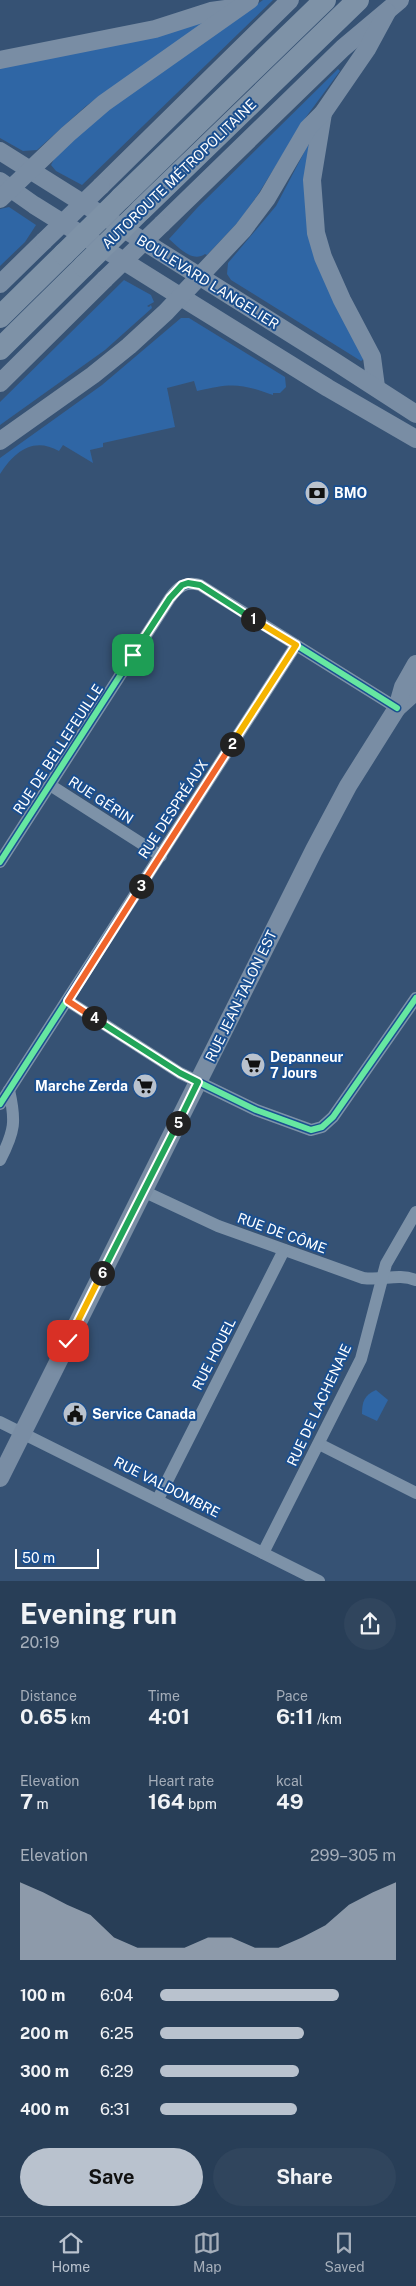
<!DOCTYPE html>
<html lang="en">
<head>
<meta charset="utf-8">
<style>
  :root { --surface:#283e57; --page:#30455d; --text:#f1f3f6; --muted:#a5aeba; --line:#44576d; --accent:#b9c2ce }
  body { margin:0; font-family:"Public Sans",sans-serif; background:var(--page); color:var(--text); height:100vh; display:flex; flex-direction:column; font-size:19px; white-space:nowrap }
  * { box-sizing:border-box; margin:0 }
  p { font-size:16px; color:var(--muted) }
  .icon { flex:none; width:28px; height:28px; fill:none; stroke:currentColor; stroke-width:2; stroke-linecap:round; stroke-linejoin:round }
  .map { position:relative; height:1581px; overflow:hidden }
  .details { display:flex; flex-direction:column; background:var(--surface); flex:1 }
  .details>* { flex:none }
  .scale { position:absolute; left:15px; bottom:12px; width:84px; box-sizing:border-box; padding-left:5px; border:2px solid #fff; border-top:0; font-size:14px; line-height:18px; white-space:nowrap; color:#fff; -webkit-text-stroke:4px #1b4f8f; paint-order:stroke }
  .pin { position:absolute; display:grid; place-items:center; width:42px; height:42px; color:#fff; margin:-21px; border-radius:10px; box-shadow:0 2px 8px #0006 }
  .km { position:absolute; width:25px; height:25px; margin:-12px; border-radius:50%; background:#222; color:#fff; font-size:14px; line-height:25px; text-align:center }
  .round { display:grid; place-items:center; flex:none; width:52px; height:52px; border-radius:26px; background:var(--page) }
  .summary { display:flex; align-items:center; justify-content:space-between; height:85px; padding:0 20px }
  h1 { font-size:28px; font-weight:700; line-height:38px }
  .stats { display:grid; grid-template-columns:repeat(3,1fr); gap:8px; height:85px; padding:5px 20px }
  .stats div { display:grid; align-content:center }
  .stats b { font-size:21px; font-weight:700 }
  .stats small { font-size:14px; font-weight:400 }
  .stats p { font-size:14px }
  .chart { height:140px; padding:10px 20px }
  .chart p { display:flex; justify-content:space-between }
  .chart svg { width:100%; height:90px; margin-top:5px; fill:var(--accent); opacity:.7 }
  .cta { display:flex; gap:10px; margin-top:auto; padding:10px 20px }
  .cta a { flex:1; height:58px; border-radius:30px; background:var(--accent); color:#111; font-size:20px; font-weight:700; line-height:58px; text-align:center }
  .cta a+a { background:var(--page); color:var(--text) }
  ul { padding:0 20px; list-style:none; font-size:16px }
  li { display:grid; grid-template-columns:80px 60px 1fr; align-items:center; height:38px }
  li i { height:12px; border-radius:6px; background:var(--accent) }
  .tabs { display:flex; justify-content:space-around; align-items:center; height:70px; border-top:1px solid var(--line); background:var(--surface); font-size:14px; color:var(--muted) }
  .tabs a { display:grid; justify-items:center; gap:2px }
  .tabs .on { color:var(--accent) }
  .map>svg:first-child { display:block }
</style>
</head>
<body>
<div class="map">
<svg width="416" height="1581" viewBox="0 0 416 1581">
  <rect width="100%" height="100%" fill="#365274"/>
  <!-- green -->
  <g fill="#2f66a5">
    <path d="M263,0H273L82,185L56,171L51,165L54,159L52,158L112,107Z"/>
    <path d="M204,20L205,23L86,106L37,150L23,151L0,138V66Z"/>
    <path d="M338,69L340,71L306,117L257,196L240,220L207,255L205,254C193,263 179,248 169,239L198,207Z"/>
    <path d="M308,145L310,146L306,179L364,359L361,361L231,280L227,274L228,263L276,206Z"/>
    <path d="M9,207L36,225L25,242L0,266V209Z"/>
    <path d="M124,280L151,295L154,302L147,306L149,307L151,305L152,308L105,350L0,425V402Z"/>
    <path d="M181,318H189L285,377L286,387L280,393H273V395C240,383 231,383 197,391L194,381L167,388L175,427L103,443V447L90,450L93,463L63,445L59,451C33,436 14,452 0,474V458L102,385Z"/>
    <path d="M376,1390L388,1400L377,1421L362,1414C362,1402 364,1395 376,1390Z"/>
  </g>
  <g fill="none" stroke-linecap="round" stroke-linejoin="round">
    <!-- minor -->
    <g stroke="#7d92a8" stroke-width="12">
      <path d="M50,785L161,856"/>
      <path d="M0,862L170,598C178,587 185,581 200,585L397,708"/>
      <path d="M68,1001L180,1073L256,1110L311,1130L322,1127L333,1117L416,998"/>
      <path d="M0,1104L296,645"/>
      <path d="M0,1160C15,1131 16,1121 9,1090"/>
      <path d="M143,1191L218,1226L363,1278C383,1281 397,1273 416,1280"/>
      <path d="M0,1422L319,1581"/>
      <path d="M319,1444L416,1493"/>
      <path d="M158,1499L284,1250"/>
      <path d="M263,1553L361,1359L386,1264L416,1212"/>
    </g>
    <!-- secondary -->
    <g stroke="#798da4" stroke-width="18">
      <path d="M0,60L155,29L211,11L239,7"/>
      <path d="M323,113L312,180L316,233L323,257L342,300L372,357L376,387"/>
      <path d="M0,151L334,361L416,414"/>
      <path d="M0,181L34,205L194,305L328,388L416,439"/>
      <path d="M101,186L290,0"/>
      <path d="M0,199L68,134L104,103L250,0"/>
      <path d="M162,224L343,48L400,0"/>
      <path d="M0,284L44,241"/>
      <path d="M0,383L105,279"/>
      <path d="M0,441L93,375L129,346L166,312L243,230L267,198L308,128L323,113L367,49L387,12"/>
      <path d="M397,708L416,691"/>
      <path d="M0,1478L314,850L348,786L397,708L403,687L416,664"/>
    </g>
    <!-- motorway -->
    <g stroke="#7e92a7" stroke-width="22">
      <path d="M121,198L325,0"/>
      <path d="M141,210L358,0"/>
      <path d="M0,317L64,254"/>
      <path d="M0,349L84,266"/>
    </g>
    <!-- secondary-bridge -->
    <g stroke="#798da4" stroke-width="18">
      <path d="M44,241L101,186"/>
      <path d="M105,279L162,224"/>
    </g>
    <!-- motorway-bridge -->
    <g stroke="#7e92a7" stroke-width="22">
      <path d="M64,254L121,198"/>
      <path d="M84,266L141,210"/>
    </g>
    <defs>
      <g id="cycleway">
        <path d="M0,862L170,598C178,587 185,581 200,585L397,708"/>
        <path d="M68,1001L180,1073L256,1110L311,1130L322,1127L333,1117L416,998"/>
        <path d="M0,1104L296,645"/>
      </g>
    </defs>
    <!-- cycleway casing -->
    <use href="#cycleway" stroke="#1b4f8f" stroke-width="9"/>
    <!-- cycleway -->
    <use href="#cycleway" stroke="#66e7a1" stroke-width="6"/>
  </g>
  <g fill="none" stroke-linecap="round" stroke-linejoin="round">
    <defs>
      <path id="split-1" d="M133,655L170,598L182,585L188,583L200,585L253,619"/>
      <path id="split-2" d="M232,744L296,645L253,619"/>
      <path id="split-3" d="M141,886L232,744"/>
      <path id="split-4" d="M94,1018L68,1001L141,886"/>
      <path id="split-5" d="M94,1018L180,1073L198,1082L178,1123"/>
      <path id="split-6" d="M102,1273L178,1123"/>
      <path id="split-7" d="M68,1341L102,1273"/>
    </defs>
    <!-- split-1 casing -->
    <use href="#split-1" stroke="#fff" stroke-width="10"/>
    <!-- split-2 casing -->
    <use href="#split-2" stroke="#fff" stroke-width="10"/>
    <!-- split-3 casing -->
    <use href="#split-3" stroke="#fff" stroke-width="10"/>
    <!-- split-4 casing -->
    <use href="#split-4" stroke="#fff" stroke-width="10"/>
    <!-- split-5 casing -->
    <use href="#split-5" stroke="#fff" stroke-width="10"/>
    <!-- split-6 casing -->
    <use href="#split-6" stroke="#fff" stroke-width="10"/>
    <!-- split-7 casing -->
    <use href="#split-7" stroke="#fff" stroke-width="10"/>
    <!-- split-1 -->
    <use href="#split-1" stroke="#22a559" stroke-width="6"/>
    <!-- split-2 -->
    <use href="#split-2" stroke="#f5b400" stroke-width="6"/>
    <!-- split-3 -->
    <use href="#split-3" stroke="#f0652b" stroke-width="6"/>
    <!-- split-4 -->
    <use href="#split-4" stroke="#f0652b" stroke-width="6"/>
    <!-- split-5 -->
    <use href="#split-5" stroke="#22a559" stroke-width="6"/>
    <!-- split-6 -->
    <use href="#split-6" stroke="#22a559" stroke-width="6"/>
    <!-- split-7 -->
    <use href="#split-7" stroke="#f5b400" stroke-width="6"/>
  </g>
  <!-- icons -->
  <defs>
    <symbol id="bank-disc" viewBox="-11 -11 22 22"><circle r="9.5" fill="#b9c2ce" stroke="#1b4f8f"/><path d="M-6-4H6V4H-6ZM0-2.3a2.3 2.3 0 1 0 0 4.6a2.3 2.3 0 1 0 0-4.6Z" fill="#111"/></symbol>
    <symbol id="supermarket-disc" viewBox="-11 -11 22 22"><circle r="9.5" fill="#b9c2ce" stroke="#1b4f8f"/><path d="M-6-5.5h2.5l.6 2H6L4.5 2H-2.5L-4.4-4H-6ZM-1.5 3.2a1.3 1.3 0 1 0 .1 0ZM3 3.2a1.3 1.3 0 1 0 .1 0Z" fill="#111"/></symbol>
    <symbol id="civic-disc" viewBox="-11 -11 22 22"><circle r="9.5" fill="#b9c2ce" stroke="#1b4f8f"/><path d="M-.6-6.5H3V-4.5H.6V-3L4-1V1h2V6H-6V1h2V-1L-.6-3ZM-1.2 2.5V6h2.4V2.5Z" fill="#111"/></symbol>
  </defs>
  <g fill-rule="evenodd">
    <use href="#bank-disc" x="303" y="479" width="28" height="28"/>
    <use href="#supermarket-disc" x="239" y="1051" width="28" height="28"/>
    <use href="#supermarket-disc" x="131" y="1072" width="28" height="28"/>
    <use href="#civic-disc" x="61" y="1400" width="28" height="28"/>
  </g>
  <g text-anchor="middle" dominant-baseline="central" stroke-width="4" stroke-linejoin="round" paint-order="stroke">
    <!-- street labels -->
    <g font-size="14" fill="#fff" stroke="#1b4f8f">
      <text transform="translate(179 174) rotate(-44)">AUTOROUTE MÉTROPOLITAINE</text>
      <text transform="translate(208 282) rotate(32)">BOULEVARD LANGELIER</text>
      <text transform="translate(58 749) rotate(-57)">RUE DE BELLEFEUILLE</text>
      <text transform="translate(101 800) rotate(33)">RUE GÉRIN</text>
      <text transform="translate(173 809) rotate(-57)">RUE DESPRÉAUX</text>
      <text transform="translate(241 996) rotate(-64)">RUE JEAN-TALON EST</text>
      <text transform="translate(282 1233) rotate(20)">RUE DE CÔME</text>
      <text transform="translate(214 1354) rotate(-63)">RUE HOUEL</text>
      <text transform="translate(319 1405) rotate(-65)">RUE DE LACHENAIE</text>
      <text transform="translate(167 1487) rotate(27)">RUE VALDOMBRE</text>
    </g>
    <!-- poi labels -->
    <g font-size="14" font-weight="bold" fill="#fff" stroke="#1b4f8f" text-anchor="start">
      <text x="334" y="493">BMO</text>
      <text x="270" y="1057">Depanneur<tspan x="270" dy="16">7 Jours</tspan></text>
      <text x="128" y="1086" text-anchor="end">Marche Zerda</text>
      <text x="92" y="1414">Service Canada</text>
    </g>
  </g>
</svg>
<div class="scale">50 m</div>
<div class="pin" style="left:133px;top:655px;background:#1e9e55"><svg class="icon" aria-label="arrive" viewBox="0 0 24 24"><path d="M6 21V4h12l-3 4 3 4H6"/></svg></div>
<div class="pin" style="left:68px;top:1341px;background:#d93025"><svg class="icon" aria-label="check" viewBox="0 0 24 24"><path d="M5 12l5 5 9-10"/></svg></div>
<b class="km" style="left:253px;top:619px">1</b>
<b class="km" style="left:232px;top:744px">2</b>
<b class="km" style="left:141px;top:886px">3</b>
<b class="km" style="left:94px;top:1018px">4</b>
<b class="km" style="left:178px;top:1123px">5</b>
<b class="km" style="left:102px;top:1273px">6</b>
</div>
<section class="details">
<div class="summary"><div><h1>Evening run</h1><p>20:19</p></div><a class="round"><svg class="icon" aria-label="share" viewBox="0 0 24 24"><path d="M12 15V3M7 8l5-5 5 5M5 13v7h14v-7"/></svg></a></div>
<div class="stats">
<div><p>Distance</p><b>0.65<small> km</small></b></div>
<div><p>Time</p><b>4:01</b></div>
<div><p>Pace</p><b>6:11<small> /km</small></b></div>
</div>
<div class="stats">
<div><p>Elevation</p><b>7<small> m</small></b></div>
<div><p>Heart rate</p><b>164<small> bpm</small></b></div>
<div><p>kcal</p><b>49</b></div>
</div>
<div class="chart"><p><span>Elevation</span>299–305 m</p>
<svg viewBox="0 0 160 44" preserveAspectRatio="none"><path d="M0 44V6L10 11L20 17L30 22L40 33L50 38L60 38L70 38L80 33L90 33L100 38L110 38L120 33L130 27L140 17L150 11L160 6V44z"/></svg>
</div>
<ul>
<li><b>100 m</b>6:04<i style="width:76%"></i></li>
<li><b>200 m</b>6:25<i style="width:61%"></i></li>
<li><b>300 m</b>6:29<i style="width:59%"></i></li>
<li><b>400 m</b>6:31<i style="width:58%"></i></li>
</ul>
<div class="cta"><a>Save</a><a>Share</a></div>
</section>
<nav class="tabs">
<a class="on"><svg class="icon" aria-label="home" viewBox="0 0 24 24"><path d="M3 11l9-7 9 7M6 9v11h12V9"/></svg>Home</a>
<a><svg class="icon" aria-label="map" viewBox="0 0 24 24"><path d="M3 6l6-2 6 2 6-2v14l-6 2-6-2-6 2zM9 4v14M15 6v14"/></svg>Map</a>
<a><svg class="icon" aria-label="saved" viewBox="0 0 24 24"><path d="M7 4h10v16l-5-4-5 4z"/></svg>Saved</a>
</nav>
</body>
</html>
